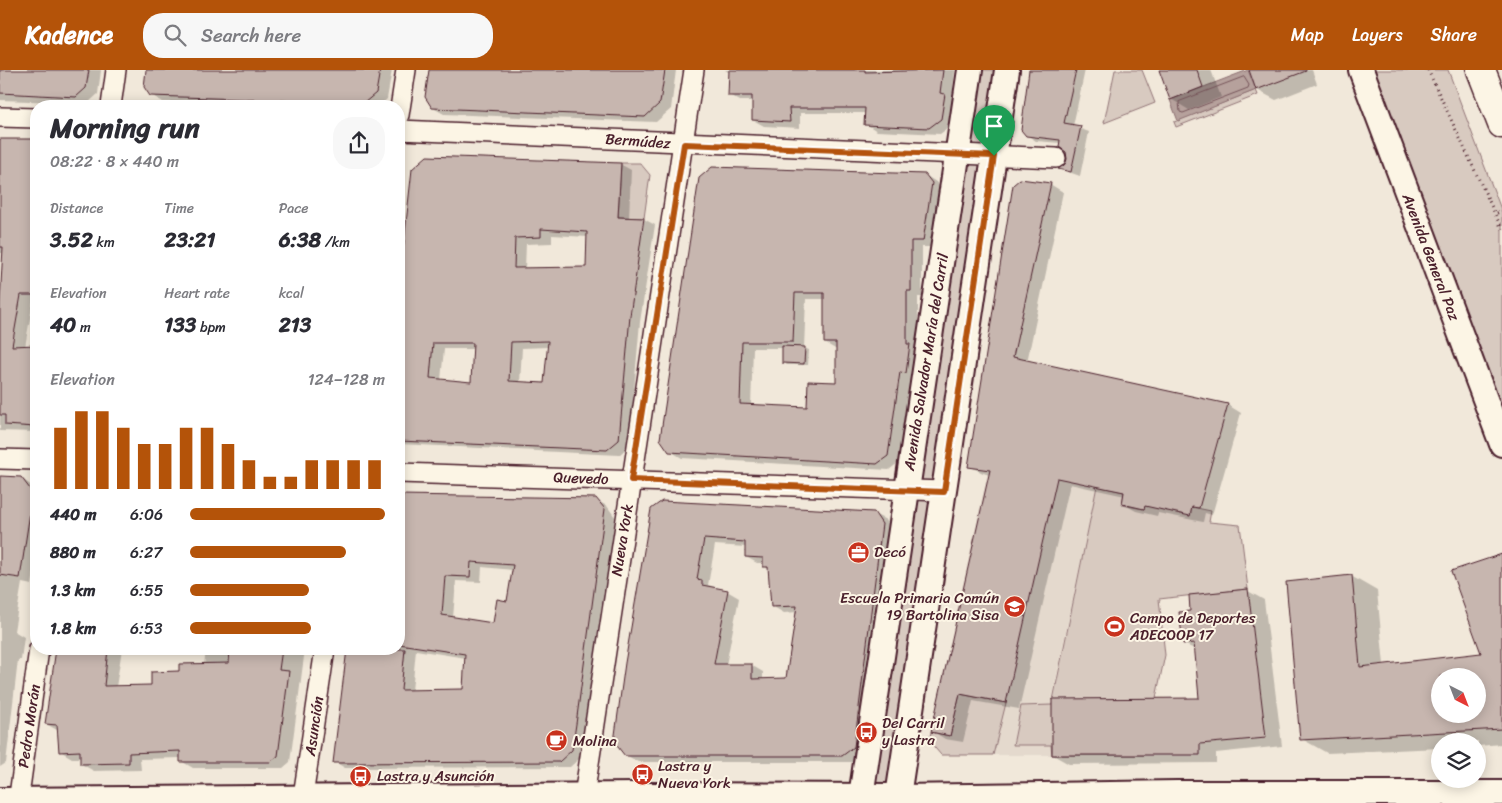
<!DOCTYPE html>
<html lang="en">
<head>
<meta charset="utf-8">
<style>
  :root { --surface:#fff; --page:#f7f7f7; --text:#2b2b33; --muted:#7c7c81; --accent:#b45309 }
  body { margin:0; font-family:Sriracha,sans-serif; background:var(--page); color:var(--text); height:100vh; display:flex; flex-direction:column; font-size:19px; white-space:nowrap }
  * { box-sizing:border-box; margin:0 }
  p { font-size:16px; color:var(--muted) }
  .icon { flex:none; width:28px; height:28px; fill:none; stroke:currentColor; stroke-width:2; stroke-linecap:round; stroke-linejoin:round }
  .map { position:relative; flex:1; overflow:hidden }
  .panel { position:absolute; left:30px; top:30px; width:375px; height:555px; display:flex; flex-direction:column; background:var(--surface); border-radius:20px; box-shadow:0 2px 12px #0003 }
  .panel>* { flex:none }
  .needle { width:32px; rotate:138deg }
  .fabs { position:absolute; left:1431px; top:598px; display:grid; gap:10px }
  .fabs a { display:grid; place-items:center; width:55px; height:55px; border-radius:50%; background:var(--surface); box-shadow:0 2px 12px #0003; font-size:25px }
  .pin { position:absolute; display:grid; place-items:center; width:42px; height:42px; color:#fff; margin:-51px -21px; border-radius:50% 50% 50% 0; rotate:-45deg; box-shadow:0 0 5px #0007 }
  .pin .icon { rotate:45deg }
  .round { display:grid; place-items:center; flex:none; width:52px; height:52px; border-radius:20px; background:var(--page) }
  .headline { display:flex; align-items:center; justify-content:space-between; height:85px; padding:0 20px }
  h1 { font-size:28px; font-weight:800; line-height:38px }
  .stats { display:grid; grid-template-columns:repeat(3,1fr); gap:8px; height:85px; padding:5px 20px }
  .stats div { display:grid; align-content:center }
  .stats b { font-size:21px; font-weight:800 }
  .stats small { font-size:14px; font-weight:400 }
  .stats p { font-size:14px }
  .chart { height:140px; padding:10px 20px }
  .chart p { display:flex; justify-content:space-between }
  .chart svg { width:100%; height:90px; margin-top:5px; stroke:var(--accent); stroke-width:6 }
  ul { padding:0 20px; list-style:none; font-size:16px }
  li { display:grid; grid-template-columns:80px 60px 1fr; align-items:center; height:38px }
  li i { height:12px; border-radius:6px; background:var(--accent) }
  header { display:flex; align-items:center; gap:30px; box-sizing:border-box; height:70px; padding:0 25px; background:var(--accent); color:#fff }
  header strong { font-size:24px }
  nav { display:flex; gap:28px; margin-inline-start:auto; font-size:18px }
  .search { width:350px; height:45px; background:var(--page); display:flex; align-items:center; gap:12px; box-sizing:border-box; padding:0 18px; border-radius:20px; color:var(--muted); font-size:19px }
  .map>svg:first-child { display:block }
</style>
</head>
<body>
<header>
<strong>Kadence</strong>
<div class="search"><svg class="icon" aria-label="search" viewBox="0 0 24 24"><circle cx="10" cy="10" r="6"/><path d="M15 15l6 6"/></svg>Search here</div>
<nav><a>Map</a><a>Layers</a><a>Share</a></nav>
</header>
<div class="map">
<svg width="1502" height="733" viewBox="0 0 1502 733">
  <rect width="100%" height="100%" fill="#f1e8da"/>
  <filter id="ink" filterUnits="userSpaceOnUse"><feTurbulence type="fractalNoise" baseFrequency=".02" numOctaves="2"/><feDisplacementMap in="SourceGraphic" scale="10" xChannelSelector="R" yChannelSelector="G"/><feConvolveMatrix kernelMatrix="1 2 1 2 8 2 1 2 1" color-interpolation-filters="sRGB"/></filter>
  <g filter="url(#ink)">
    <!-- built -->
    <path fill="#e4d9cd" d="M1013,287L1228,334L1199,438L1192,437L1190,446L1147,427L1144,439L1122,434L1097,416L1052,629V685H941L929,671Z"/>
    <!-- green -->
    <g fill="#d8cac0" stroke="#917476">
      <path d="M970,0H1007L897,733H860Z"/>
      <path d="M1115,0H1142L1155,33L1104,53Z"/>
      <path d="M1372,0H1448L1502,142V342Z"/>
      <path d="M1256,20L1258,25L1176,57L1174,52Z"/>
      <path d="M621,93H640L650,105L644,148L618,147Z"/>
      <path d="M1097,416L1124,422L1122,435L1144,439L1147,427L1190,446L1192,437L1211,441L1209,452L1240,455L1248,519L1159,529L1165,585L1144,685H1052L1051,675H1013L1021,636L1052,635Z"/>
      <path d="M960,624L1006,633L993,685H941L929,671L931,662L950,666Z"/>
    </g>
    <!-- water -->
    <path fill="#b6a19c" stroke="#8b6d6f" d="M1248,0L1256,20L1178,51L1170,30Z"/>
    <!-- shadow -->
    <g fill="#0003" fill-rule="evenodd">
      <path d="M0,0H101L98,24L88,33L0,30Z"/>
      <path d="M147,0H392L387,29L379,36L163,32L151,25Z"/>
      <path d="M430,0H676L671,39L656,52L444,44L433,38Z"/>
      <path d="M725,0H955L952,29L956,31L952,55L940,64L877,61L866,54V43H800V58L764,56L753,50V31H740L729,25L730,3Z"/>
      <path d="M1031,0H1085L1073,56L1089,62L1080,106L1060,99L1066,95L1068,89L1061,73L1036,71L1027,65Z"/>
      <path d="M1160,0H1211L1221,27L1189,40L1171,29Z"/>
      <path d="M1250,0H1312L1317,14L1276,30L1257,20Z"/>
      <path d="M0,70L36,71V231H33L25,277H36V362L0,361V232L4,183H0Z"/>
      <path d="M620,94L631,100L629,149H644L655,155L640,252L629,376L619,385L399,374V214L413,99ZM552,165L588,167L587,198L525,199L526,174L552,173ZM548,277L545,314L520,313L522,278ZM444,279H474L472,314L441,310Z"/>
      <path d="M925,105L936,112L943,120L934,177H922V227H918V309L912,307L899,392L889,400L682,388L670,381L700,109ZM806,229H826L825,273L837,280V313L808,338L751,336L753,278H783V292L787,295H808L809,280L804,278Z"/>
      <path d="M1050,114L1063,122L1027,292L1228,335L1241,343L1212,445L1205,443L1203,452L1158,443L1157,446L1136,441L1123,434L1125,426L1070,414L1019,639L973,631L963,672L945,669L932,661L990,405L983,403L969,396Z"/>
      <path d="M0,407L21,408L36,419V489L32,515L22,513L14,561L24,567L21,590H18L6,693L0,697Z"/>
      <path d="M399,426L596,430L607,436L615,447L603,551L582,686L570,697L345,698L335,692L348,579H399ZM482,497L513,500L508,532L494,554L453,548L456,511L481,512ZM416,580L466,588L465,621H412Z"/>
      <path d="M653,439L874,444L886,450L893,461L865,684L854,692H638L626,685ZM715,475L746,477V487L757,493H764V496L770,500L772,536L784,543L797,542L787,609L763,610V602L751,595H726L739,528L727,521L708,515Z"/>
      <path d="M1502,485V674L1478,676V671H1440V678L1327,683L1302,669L1351,506L1377,521L1384,595L1483,584ZM1440,606H1478V644H1440Z"/>
      <path d="M1248,521L1264,530L1282,676L1216,683V693L1069,694L1053,685L1201,629L1196,580L1184,574L1192,542Z"/>
      <path d="M58,579H122L116,617L152,616L180,603L204,595L206,579H305L290,692L283,698H193L181,691V688L140,689L141,700L94,701L81,694V688H72L60,681L59,661L46,654Z"/>
    </g>
    <g fill="none" stroke-linecap="round" stroke-linejoin="round">
      <!-- shore -->
      <path stroke="#755358" stroke-width="1" d="M1244,7L1249,15L1248,18L1183,43L1180,42L1179,32Z"/>
    </g>
    <!-- building -->
    <g fill="#c7b6af" stroke="#4a1f2b" fill-rule="evenodd">
      <path d="M0,0H89L86,18L76,27L0,23Z"/>
      <path d="M146,0H380L376,23L364,33L150,26L144,17Z"/>
      <path d="M429,0H665L660,33L645,47L432,38L425,27Z"/>
      <path d="M729,0H865V2L943,0L940,23L945,24L941,49L929,58L864,55L865,38H789L790,52L752,50V26H728Z"/>
      <path d="M1029,0H1076L1064,53L1081,56L1071,102L1058,99L1065,94L1067,89L1066,82L1059,77L1060,70L1026,66L1021,60Z"/>
      <path d="M1159,0H1197L1203,17L1170,30Z"/>
      <path d="M1249,0H1306V1L1256,20Z"/>
      <path d="M0,69H36V225H21L12,276L36,275V357L5,355V345H0V233L3,177H0Z"/>
      <path d="M427,86L621,93L618,147L644,148L630,246L619,370L607,380L399,371V217L412,99ZM541,159L587,162L586,197L514,198L515,168L541,167ZM548,271L544,313L509,311L511,272ZM433,273H473L471,312L430,308Z"/>
      <path d="M712,97L925,104L932,113L923,171H911V221H907V274H910L906,303L900,302L888,386L877,394L669,382L660,369L699,108ZM795,223H824V273H836V312L808,311L807,337L740,334L742,272H793Z"/>
      <path d="M1020,109L1051,113L1013,287L1228,334L1199,438L1192,437L1190,446L1145,436L1144,439L1122,434L1124,422L1057,408L1006,633L960,624L950,666L931,662L990,400L968,397L1013,115Z"/>
      <path d="M782,276L805,277L804,294L782,293Z"/>
      <path d="M0,406L21,407L33,423L20,508L0,505Z"/>
      <path d="M399,425L596,428L605,439L576,654L572,680L559,692L333,693L347,579H405L401,620L463,619L465,584L399,574ZM471,492L513,495L507,531L497,529L493,553L442,545L445,506L470,507Z"/>
      <path d="M662,431L874,442L882,454L854,677L842,686H625L614,672L625,593L651,439ZM704,469L745,472V487L763,488V497H768L771,537L797,536L786,608L752,609V594H714L728,520L702,515V510L697,509Z"/>
      <path d="M1502,484V659L1300,670L1286,512L1352,505L1360,597L1481,583L1451,501ZM1440,606H1478V644H1440Z"/>
      <path d="M1248,519L1266,668L1200,674V685H1052V629L1199,628L1194,573L1183,574L1179,542L1190,541L1189,525Z"/>
      <path d="M56,579H108L104,616L151,615V602L179,601V594L229,593L230,579H282L279,600L289,601L278,686L270,692H180V681L129,683V693L80,694V681L59,682L57,655L45,654Z"/>
    </g>
    <g fill="none" stroke-linecap="round" stroke-linejoin="round">
      <defs>
        <g id="minor">
          <path d="M111,36L116,0"/>
          <path d="M399,45L406,0"/>
          <path d="M0,47L36,48"/>
          <path d="M399,60L1056,88"/>
          <path d="M0,389L36,390"/>
          <path d="M399,403L944,421"/>
          <path d="M18,733L39,579"/>
          <path d="M302,733L325,579"/>
          <path d="M583,733L694,0"/>
        </g>
        <g id="tertiary">
          <path d="M1361,0L1502,374"/>
          <path d="M898,727L1177,723H1502"/>
          <path d="M860,733L970,0"/>
          <path d="M897,733L1007,0"/>
        </g>
        <path id="secondary" d="M0,731L642,726L898,727"/>
        <path id="motorway" d="M1481,0L1502,54"/>
      </defs>
      <!-- minor casing -->
      <use href="#minor" stroke="#4a1f2b" stroke-width="22"/>
      <!-- tertiary casing -->
      <use href="#tertiary" stroke="#4a1f2b" stroke-width="28"/>
      <!-- secondary casing -->
      <use href="#secondary" stroke="#4a1f2b" stroke-width="30"/>
      <!-- motorway casing -->
      <use href="#motorway" stroke="#4a1f2b" stroke-width="31"/>
      <!-- path -->
      <g stroke="#4a1f2b" stroke-width="3" stroke-dasharray="1 4" stroke-linecap="butt">
        <path d="M1428,0L1502,159"/>
        <path d="M1497,143L1502,141"/>
      </g>
      <!-- minor -->
      <use href="#minor" stroke="#fcf5e5" stroke-width="19"/>
      <!-- tertiary -->
      <use href="#tertiary" stroke="#fcf5e5" stroke-width="24"/>
      <!-- secondary -->
      <use href="#secondary" stroke="#fcf5e5" stroke-width="26"/>
      <!-- motorway -->
      <use href="#motorway" stroke="#fcf5e5" stroke-width="28"/>
    </g>
  </g>
  <g fill="none" stroke-linecap="round" stroke-linejoin="round" filter="url(#ink)">
    <defs>
      <path id="route" d="M684,74L994,86L944,422L631,410Z"/>
    </defs>
    <!-- route casing -->
    <use href="#route" stroke="#fff" stroke-width="10"/>
    <!-- route -->
    <use href="#route" stroke="#b45309" stroke-width="6"/>
  </g>
  <!-- icons -->
  <defs>
    <symbol id="office-disc" viewBox="-11 -11 22 22"><circle r="9.5" fill="#c8321e" stroke="#fcf5e5"/><path d="M-6-3h4V-5.5h4V-3h4V5H-6ZM-1-4.5V-3h2v-1.5ZM-6 0V1H6V0Z" fill="#fff"/></symbol>
    <symbol id="school-disc" viewBox="-11 -11 22 22"><circle r="9.5" fill="#c8321e" stroke="#fcf5e5"/><path d="M0-5L7-2L0 1L-7-2ZM-4 1L0 2.5L4 1V4Q0 6-4 4Z" fill="#fff"/></symbol>
    <symbol id="stadium-disc" viewBox="-11 -11 22 22"><circle r="9.5" fill="#c8321e" stroke="#fcf5e5"/><path d="M0-5a6.5 5 0 1 0 0 10a6.5 5 0 1 0 0-10ZM-3.5-1.8h7v3.6h-7Z" fill="#fff"/></symbol>
    <symbol id="bus-disc" viewBox="-11 -11 22 22"><circle r="9.5" fill="#c8321e" stroke="#fcf5e5"/><path d="M-5-6H5V4H4V6H2V4H-2V6H-4V4H-5ZM-3.5-4V0h7V-4ZM-3.5 1.2v1.5H-2V1.2ZM2 1.2v1.5H3.5V1.2Z" fill="#fff"/></symbol>
    <symbol id="cafe-disc" viewBox="-11 -11 22 22"><circle r="9.5" fill="#c8321e" stroke="#fcf5e5"/><path d="M-5.5-4.5H6V0H3Q3 3.5 0 3.5H-2.5Q-5.5 3.5-5.5 0ZM3-3.2v2h1.7v-2ZM-6 4.5H4V6H-6Z" fill="#fff"/></symbol>
  </defs>
  <g fill-rule="evenodd">
    <use href="#office-disc" x="846" y="470" width="25" height="25"/>
    <use href="#school-disc" x="1002" y="524" width="25" height="25"/>
    <use href="#stadium-disc" x="1102" y="544" width="25" height="25"/>
    <use href="#bus-disc" x="854" y="650" width="25" height="25"/>
    <use href="#cafe-disc" x="544" y="658" width="25" height="25"/>
    <use href="#bus-disc" x="630" y="692" width="25" height="25"/>
    <use href="#bus-disc" x="348" y="694" width="25" height="25"/>
  </g>
  <g text-anchor="middle" dominant-baseline="central" stroke-width="4" stroke-linejoin="round" paint-order="stroke">
    <!-- street labels -->
    <g font-size="15" fill="#4a1f2b" stroke="#fcf5e5">
      <text transform="translate(638 71) rotate(4)">Bermúdez</text>
      <text transform="translate(1431 187) rotate(69)">Avenida General Paz</text>
      <text transform="translate(926 292) rotate(-81)">Avenida Salvador María del Carril</text>
      <text transform="translate(581 408) rotate(2)">Quevedo</text>
      <text transform="translate(622 470) rotate(-81)">Nueva York</text>
      <text transform="translate(29 656) rotate(-82)">Pedro Morán</text>
      <text transform="translate(314 656) rotate(-82)">Asunción</text>
    </g>
    <!-- poi labels -->
    <g font-size="15" fill="#4a1f2b" stroke="#fcf5e5" text-anchor="start">
      <text x="874" y="482">Decó</text>
      <text x="999" y="528" text-anchor="end">Escuela Primaria Común<tspan x="999" dy="17">19 Bartolina Sisa</tspan></text>
      <text x="1130" y="548">Campo de Deportes<tspan x="1130" dy="17">ADECOOP 17</tspan></text>
      <text x="882" y="653">Del Carril<tspan x="882" dy="17">y Lastra</tspan></text>
      <text x="573" y="671">Molina</text>
      <text x="658" y="696">Lastra y<tspan x="658" dy="17">Nueva York</tspan></text>
      <text x="377" y="706">Lastra y Asunción</text>
    </g>
  </g>
</svg>
<div class="fabs">
<a><svg class="needle" viewBox="-14 -14 28 28"><path d="M0-13l5 13h-10z" fill="#e53935"/><path d="M0 13l5-13h-10z" fill="#7c7c81"/></svg></a>
<a><svg class="icon" aria-label="layers" viewBox="0 0 24 24"><path d="M12 4l9 5-9 5-9-5zM3 14l9 5 9-5"/></svg></a>
</div>
<div class="pin" style="left:994px;top:86px;background:#1e9e55"><svg class="icon" aria-label="arrive" viewBox="0 0 24 24"><path d="M6 21V4h12l-3 4 3 4H6"/></svg></div>
<section class="panel">
<div class="headline"><div><h1>Morning run</h1><p>08:22 · 8 × 440 m</p></div><a class="round"><svg class="icon" aria-label="share" viewBox="0 0 24 24"><path d="M12 15V3M7 8l5-5 5 5M5 13v7h14v-7"/></svg></a></div>
<div class="stats">
<div><p>Distance</p><b>3.52<small> km</small></b></div>
<div><p>Time</p><b>23:21</b></div>
<div><p>Pace</p><b>6:38<small> /km</small></b></div>
</div>
<div class="stats">
<div><p>Elevation</p><b>40<small> m</small></b></div>
<div><p>Heart rate</p><b>133<small> bpm</small></b></div>
<div><p>kcal</p><b>213</b></div>
</div>
<div class="chart"><p><span>Elevation</span>124–128 m</p>
<svg viewBox="0 0 160 44" preserveAspectRatio="none"><path d="M5 44V14M15 44V6M25 44V6M35 44V14M45 44V22M55 44V22M65 44V14M75 44V14M85 44V22M95 44V30M105 44V38M115 44V38M125 44V30M135 44V30M145 44V30M155 44V30"/></svg>
</div>
<ul>
<li><b>440 m</b>6:06<i style="width:100%"></i></li>
<li><b>880 m</b>6:27<i style="width:80%"></i></li>
<li><b>1.3 km</b>6:55<i style="width:61%"></i></li>
<li><b>1.8 km</b>6:53<i style="width:62%"></i></li>
</ul>
</section>
</div>
</body>
</html>
